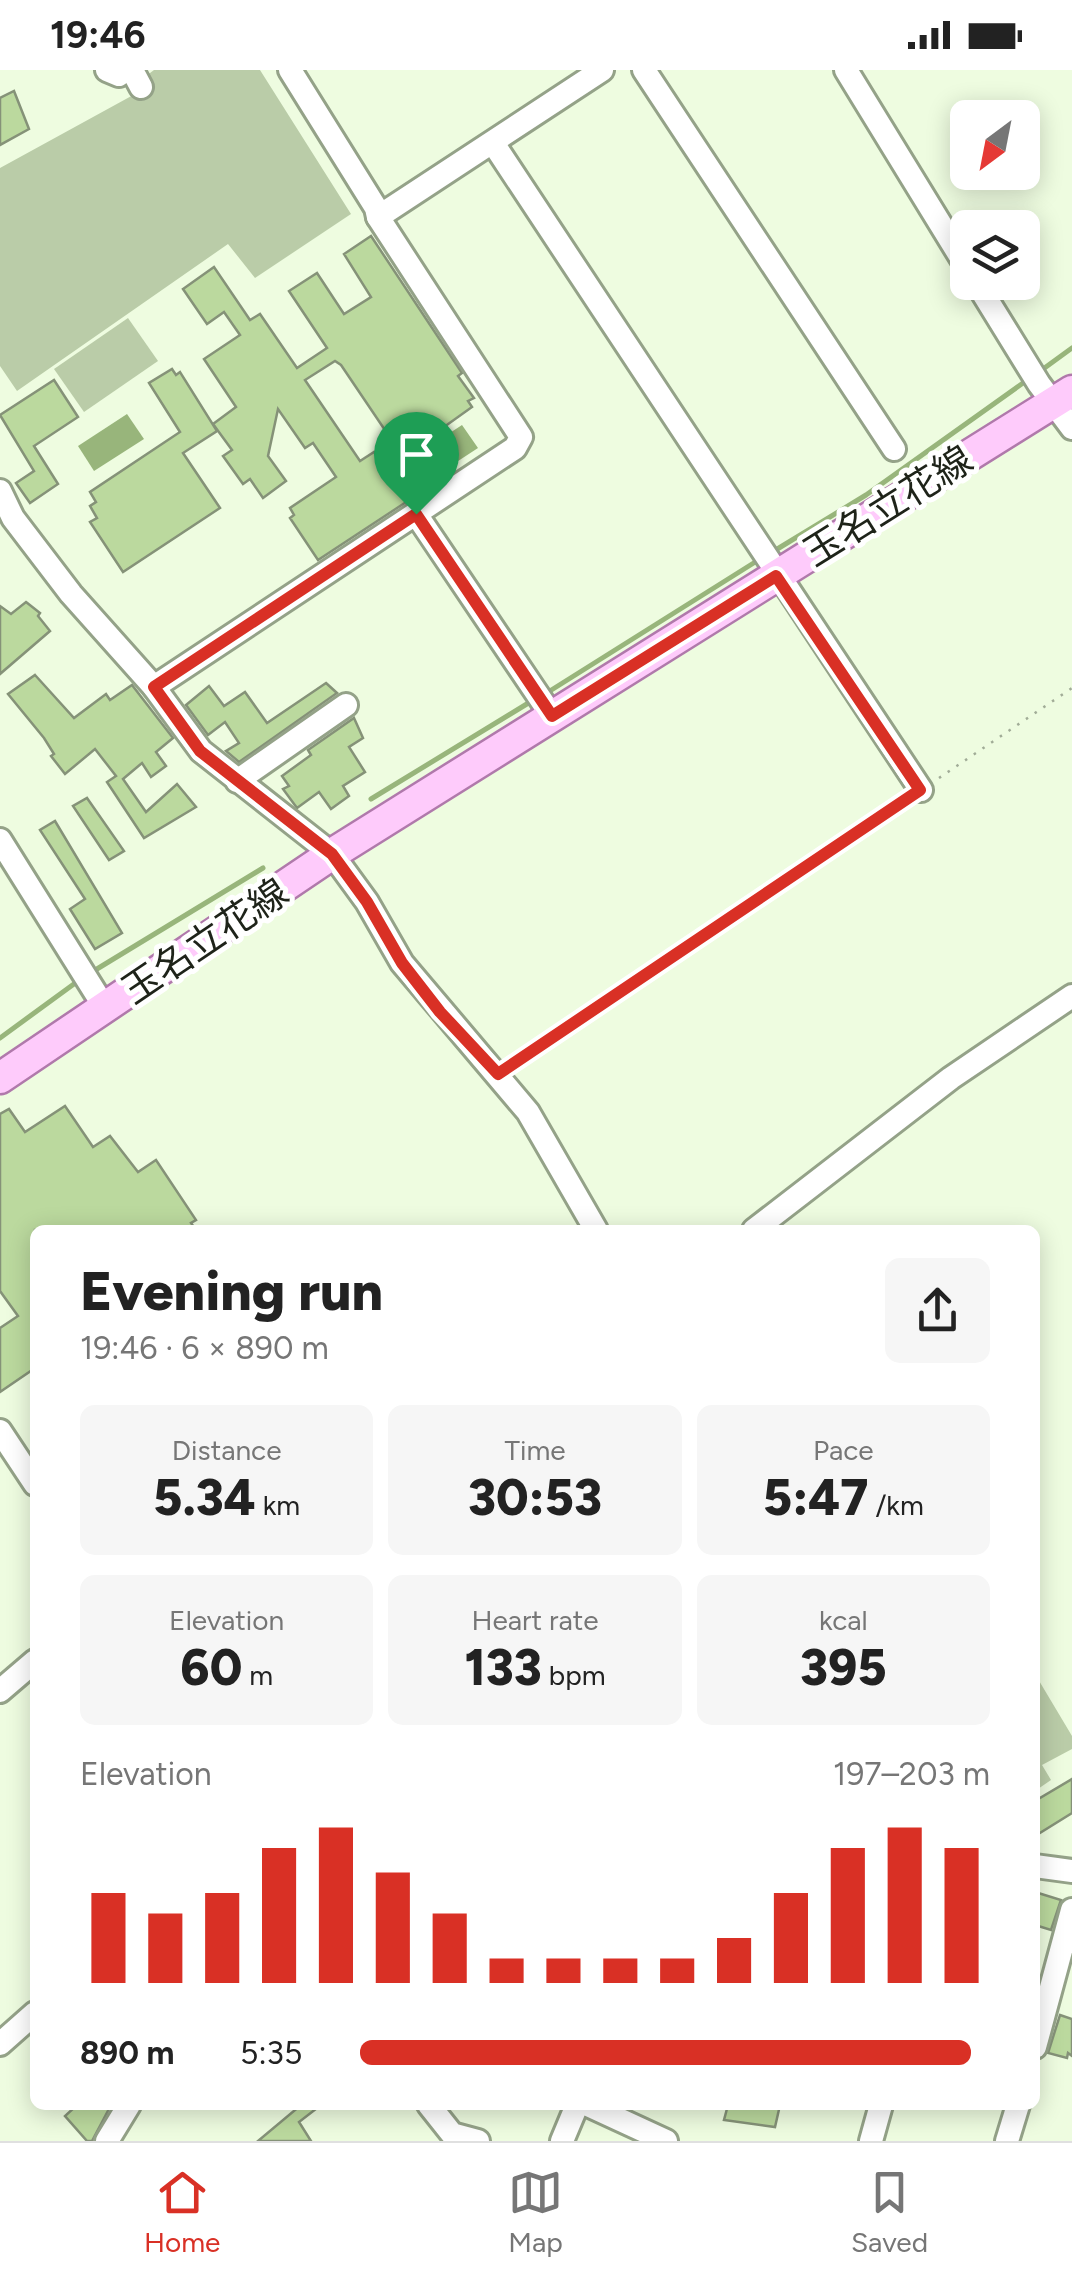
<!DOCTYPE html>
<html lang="en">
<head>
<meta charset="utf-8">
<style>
  :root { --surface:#fff; --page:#f6f6f6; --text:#222; --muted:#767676; --line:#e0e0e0; --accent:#d93025 }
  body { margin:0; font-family:Figtree,"Noto Sans JP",sans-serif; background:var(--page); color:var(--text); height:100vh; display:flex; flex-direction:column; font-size:38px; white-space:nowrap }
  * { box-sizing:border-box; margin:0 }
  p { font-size:32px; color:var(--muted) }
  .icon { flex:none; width:55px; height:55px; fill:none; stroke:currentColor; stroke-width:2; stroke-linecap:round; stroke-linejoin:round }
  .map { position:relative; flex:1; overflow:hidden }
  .side { position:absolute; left:30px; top:1155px; width:1010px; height:885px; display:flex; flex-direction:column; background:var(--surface); border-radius:15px; box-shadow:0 5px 25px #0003 }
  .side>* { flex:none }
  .needle { width:65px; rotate:212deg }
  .fabs { position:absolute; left:950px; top:30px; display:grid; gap:20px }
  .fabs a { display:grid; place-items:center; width:90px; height:90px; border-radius:15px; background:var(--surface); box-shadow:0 5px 25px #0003; font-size:50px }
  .pin { position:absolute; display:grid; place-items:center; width:85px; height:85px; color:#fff; margin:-102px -42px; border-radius:50% 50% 50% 0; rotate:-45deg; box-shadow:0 0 10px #0007 }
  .pin .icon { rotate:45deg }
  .round { display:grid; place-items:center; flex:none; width:105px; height:105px; border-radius:15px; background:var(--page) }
  .overview { display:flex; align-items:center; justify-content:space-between; height:170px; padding:0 50px }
  h1 { font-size:55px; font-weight:800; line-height:75px }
  .stats { display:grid; grid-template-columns:repeat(3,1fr); gap:15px; height:170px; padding:10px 50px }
  .stats div { display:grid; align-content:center; border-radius:15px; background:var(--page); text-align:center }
  .stats b { font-size:50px; font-weight:800 }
  .stats small { font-size:28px; font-weight:400 }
  .stats p { font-size:28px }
  .chart { height:280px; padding:20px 50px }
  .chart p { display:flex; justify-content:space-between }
  .chart svg { width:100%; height:180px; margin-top:10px; stroke:var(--accent); stroke-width:6 }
  ul { padding:0 50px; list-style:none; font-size:32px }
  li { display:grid; grid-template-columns:160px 120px 1fr; align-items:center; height:75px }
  li i { height:25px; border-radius:12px; background:var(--accent) }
  .status { display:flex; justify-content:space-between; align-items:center; height:70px; padding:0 50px; background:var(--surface); direction:ltr }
  .status svg { height:28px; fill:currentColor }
  .menu { display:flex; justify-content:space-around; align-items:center; height:140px; border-top:2px solid var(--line); background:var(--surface); font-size:28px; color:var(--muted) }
  .menu a { display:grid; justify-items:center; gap:5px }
  .menu .active { color:var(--accent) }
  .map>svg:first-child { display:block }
</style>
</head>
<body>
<div class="status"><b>19:46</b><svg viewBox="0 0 49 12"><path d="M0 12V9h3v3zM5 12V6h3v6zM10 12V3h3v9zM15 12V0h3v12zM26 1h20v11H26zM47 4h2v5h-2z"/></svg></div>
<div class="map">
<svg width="1072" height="2071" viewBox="0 0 1072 2071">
  <rect width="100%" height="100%" fill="#eefce0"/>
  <!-- green -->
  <g fill="#bacca8">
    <path d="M154,0H260L351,144L255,208L228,174L17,321L0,296V98L146,18L142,9Z"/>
    <path d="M128,248L158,291L84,342L54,299Z"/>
    <path d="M1038,1609L1072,1666V1679L1042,1695L1051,1710L1035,1721Z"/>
  </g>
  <!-- water -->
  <g fill="#98b57b">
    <path d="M127,344L144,369L94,401L78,376Z"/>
    <path d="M462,355L478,378L429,410L404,372L422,359L433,374Z"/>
  </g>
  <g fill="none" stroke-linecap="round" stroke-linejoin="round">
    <!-- stream -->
    <g stroke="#98b57b" stroke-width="5">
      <path d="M1039,302L1072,278"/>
      <path d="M774,481L866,425L1030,308"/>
      <path d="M545,624L760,489"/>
      <path d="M371,729L535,629"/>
      <path d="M92,902L263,798"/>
      <path d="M0,968L78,911"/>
    </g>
  </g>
  <!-- building -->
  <g fill="#bbd99e" stroke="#859278" stroke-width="2.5">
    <path d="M14,21L29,59L0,75V28Z"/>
    <path d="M371,166L462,303L458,306L474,328L468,331L472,337L437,362L428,349L393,372L341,295L335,291L305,310L360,391L374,382L399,420L417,406L426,419L318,490L290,448L294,445L290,438L336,407L313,373L305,378L278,339L268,386L286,411L263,428L250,409L243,414L223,386L232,380L213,354L236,337L204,289L240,265L224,242L207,254L183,219L214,197L250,250L260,244L297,298L327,278L289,221L317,203L344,244L371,227L344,184Z"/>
    <path d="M172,299L176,305L180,302L217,361L183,383L220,438L123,502L90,452L97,448L90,436L96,432L90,422L180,362L149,313Z"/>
    <path d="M54,310L78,347L34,376L58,414L30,433L16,413L34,401L0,345Z"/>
    <path d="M26,532L40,543L38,546L50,561L0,604V536L11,544Z"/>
    <path d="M35,605L74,648L106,624L110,630L132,615L173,668L156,682L166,696L151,707L142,693L123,709L146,742L177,714L196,737L144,768L107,712L116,706L95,679L65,704L51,686L54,684L44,668L8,624Z"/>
    <path d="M326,613L337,623L239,692L226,681L239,673L225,652L208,665L186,635L209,616L224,636L245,622L267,653Z"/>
    <path d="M354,648L363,668L349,677L365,702L343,716L349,726L331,739L319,722L297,738L283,719L289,716L282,706L311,685L308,680Z"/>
    <path d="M87,728L124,781L109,790L73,736Z"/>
    <path d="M55,751L122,863L95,879L70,839L85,829L40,760Z"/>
    <path d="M65,1036L93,1077L110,1066L138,1102L156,1090L196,1150L191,1153L196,1160H35V1298L0,1322V1258L18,1246L0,1221V1044L9,1039L25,1062Z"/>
    <path d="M1072,1709V1743L1035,1766V1731Z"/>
    <path d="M1035,1822L1061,1830L1051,1860L1035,1855Z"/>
    <path d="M1060,1945L1072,1949V1986L1068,1983L1067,1988L1048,1983Z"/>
    <path d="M77,2035H111L92,2071H87L65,2046Z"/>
    <path d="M301,2035H321L299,2052L311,2071H258Z"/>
    <path d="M728,2035H780L775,2057L724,2050Z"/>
  </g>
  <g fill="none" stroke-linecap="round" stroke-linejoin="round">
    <defs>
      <g id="minor">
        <path d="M107,0L119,5"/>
        <path d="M132,0L141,17"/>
        <path d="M644,0L894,379"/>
        <path d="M846,0L968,199"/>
        <path d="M493,73L921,720"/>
        <path d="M378,147L602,0"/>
        <path d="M976,212L1039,314L1072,358"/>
        <path d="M0,421L13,448L71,524L154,617L201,681L332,784L367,832L402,893L528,1042L596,1160"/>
        <path d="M416,444L552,646"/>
        <path d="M154,617L515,378L521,367L378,147L376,138L290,0"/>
        <path d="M237,711L346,635"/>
        <path d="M0,770L105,938"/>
        <path d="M754,1160L951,1008L1072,926"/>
        <path d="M0,1361L35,1414"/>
        <path d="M0,1621L35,1591"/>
        <path d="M1035,1796L1072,1801"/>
        <path d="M0,1974L35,1943"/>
        <path d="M1035,1977L1072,1840"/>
        <path d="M429,2035L452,2064L478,2071"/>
        <path d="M588,2035L666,2071"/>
        <path d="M107,2071L129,2035"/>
        <path d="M562,2071L577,2035"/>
        <path d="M871,2071L881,2035"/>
        <path d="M1007,2071L1018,2035"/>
      </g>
      <path id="major" d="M0,1008L332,784L1072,321"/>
    </defs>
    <!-- minor casing -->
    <use href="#minor" stroke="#94a288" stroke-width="28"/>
    <!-- major casing -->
    <use href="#major" stroke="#b079ab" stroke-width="35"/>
    <!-- path -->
    <g stroke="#a1ac97" stroke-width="2.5" stroke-dasharray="2.5 8" stroke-linecap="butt">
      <path d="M939,708L1072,618"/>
      <path d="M512,995L903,732"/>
    </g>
    <!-- minor -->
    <use href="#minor" stroke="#fff" stroke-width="22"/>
    <!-- major -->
    <use href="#major" stroke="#fecbfb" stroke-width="30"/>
  </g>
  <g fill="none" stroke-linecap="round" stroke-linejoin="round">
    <defs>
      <path id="route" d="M416,444L552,646L776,506L920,720L498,1004L440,942L402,893L367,832L332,784L200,681L154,617Z"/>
    </defs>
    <!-- route casing -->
    <use href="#route" stroke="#fff" stroke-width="20"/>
    <!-- route -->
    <use href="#route" stroke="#d93025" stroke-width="12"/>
  </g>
  <g text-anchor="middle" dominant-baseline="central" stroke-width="10" stroke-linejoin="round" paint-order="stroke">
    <!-- street labels -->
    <g font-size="38" fill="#1e2319" stroke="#fff">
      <text transform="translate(888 436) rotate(-32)">玉名立花線</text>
      <text transform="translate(205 871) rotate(-34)">玉名立花線</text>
    </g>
  </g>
</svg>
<div class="fabs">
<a><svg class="needle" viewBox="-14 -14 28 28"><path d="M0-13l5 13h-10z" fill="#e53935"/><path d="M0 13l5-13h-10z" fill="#767676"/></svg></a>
<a><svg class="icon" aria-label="layers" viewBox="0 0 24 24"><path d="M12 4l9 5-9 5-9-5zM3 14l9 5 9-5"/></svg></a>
</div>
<div class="pin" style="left:416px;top:444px;background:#1e9e55"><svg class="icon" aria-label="arrive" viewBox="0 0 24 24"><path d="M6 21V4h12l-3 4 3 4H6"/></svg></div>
<section class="side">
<div class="overview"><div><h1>Evening run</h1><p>19:46 · 6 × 890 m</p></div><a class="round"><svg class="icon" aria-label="share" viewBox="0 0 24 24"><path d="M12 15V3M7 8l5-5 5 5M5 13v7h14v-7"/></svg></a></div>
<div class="stats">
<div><p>Distance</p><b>5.34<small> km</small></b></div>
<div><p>Time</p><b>30:53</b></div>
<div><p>Pace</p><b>5:47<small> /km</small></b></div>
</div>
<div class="stats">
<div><p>Elevation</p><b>60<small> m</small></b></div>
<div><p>Heart rate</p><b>133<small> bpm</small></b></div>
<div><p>kcal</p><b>395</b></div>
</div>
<div class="chart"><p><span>Elevation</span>197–203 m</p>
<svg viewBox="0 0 160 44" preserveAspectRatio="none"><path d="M5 44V22M15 44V27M25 44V22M35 44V11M45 44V6M55 44V17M65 44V27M75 44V38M85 44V38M95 44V38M105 44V38M115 44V33M125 44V22M135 44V11M145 44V6M155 44V11"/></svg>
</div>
<ul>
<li><b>890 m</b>5:35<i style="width:97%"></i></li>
</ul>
</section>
</div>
<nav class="menu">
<a class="active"><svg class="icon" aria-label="home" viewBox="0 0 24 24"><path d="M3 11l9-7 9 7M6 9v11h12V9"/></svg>Home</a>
<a><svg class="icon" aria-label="map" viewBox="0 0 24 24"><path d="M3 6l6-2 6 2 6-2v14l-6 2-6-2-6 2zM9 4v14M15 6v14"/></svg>Map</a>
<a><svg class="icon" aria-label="saved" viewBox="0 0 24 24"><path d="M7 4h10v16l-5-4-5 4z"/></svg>Saved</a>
</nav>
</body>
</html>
